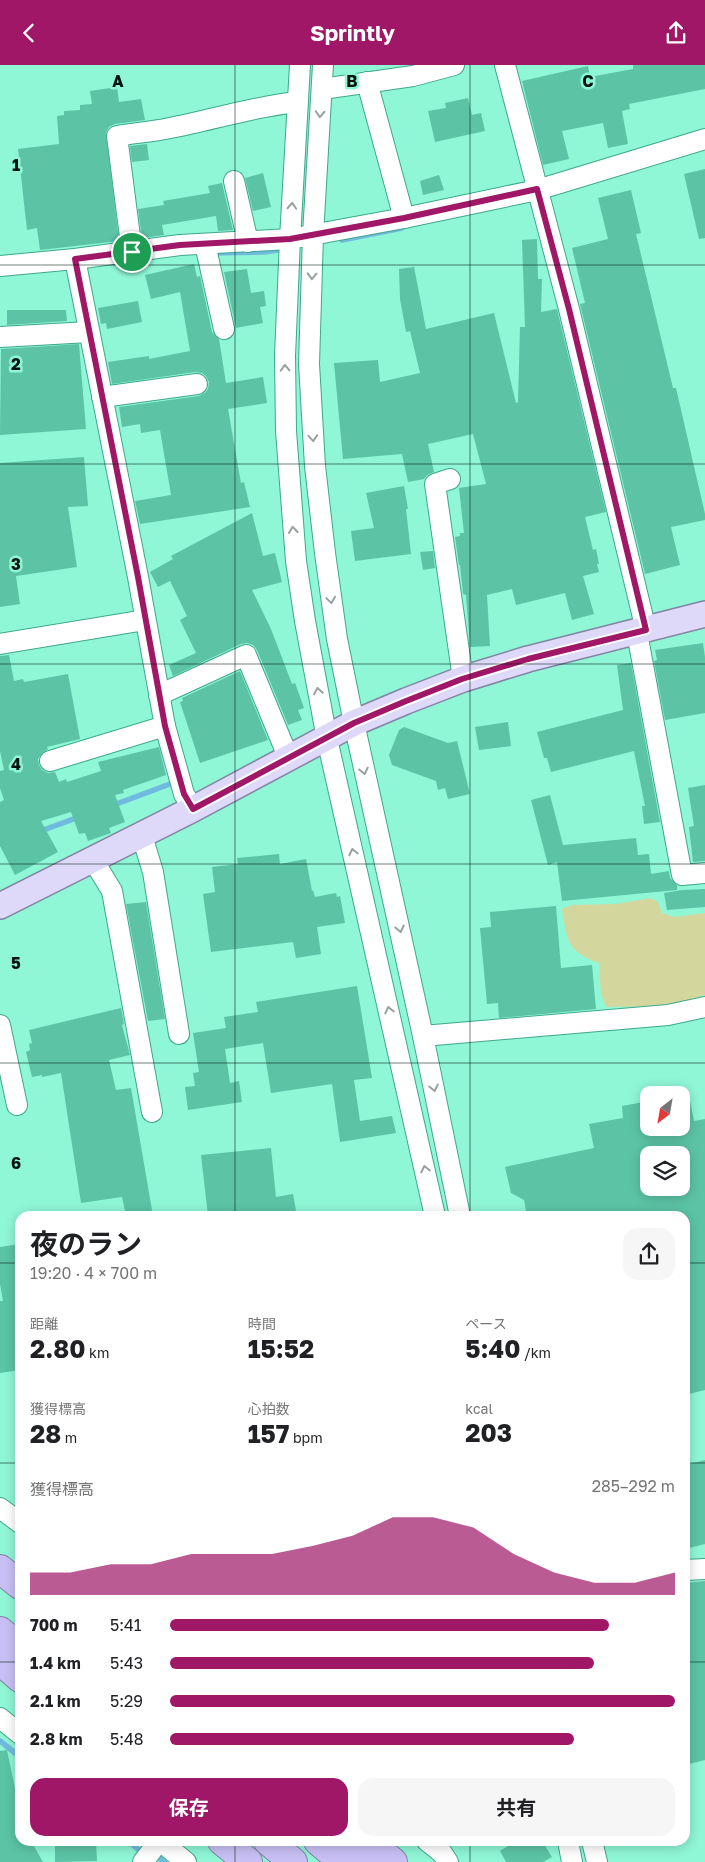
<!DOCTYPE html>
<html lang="ja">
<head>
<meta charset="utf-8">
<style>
  :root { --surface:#fff; --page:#f6f6f6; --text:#202124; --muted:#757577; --accent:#9f1766 }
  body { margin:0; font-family:"Golos Text","Noto Sans JP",sans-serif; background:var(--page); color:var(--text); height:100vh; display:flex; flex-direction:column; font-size:19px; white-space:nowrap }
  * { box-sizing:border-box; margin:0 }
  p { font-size:16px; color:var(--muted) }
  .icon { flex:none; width:28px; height:28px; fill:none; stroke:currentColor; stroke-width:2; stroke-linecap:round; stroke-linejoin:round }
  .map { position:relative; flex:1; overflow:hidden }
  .details { position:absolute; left:15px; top:1146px; width:675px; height:635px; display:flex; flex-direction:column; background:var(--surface); border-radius:15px; box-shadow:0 2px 12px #0003 }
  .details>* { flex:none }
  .needle { width:32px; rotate:211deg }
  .buttons { position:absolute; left:640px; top:1021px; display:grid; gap:10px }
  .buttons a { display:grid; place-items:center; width:50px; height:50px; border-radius:10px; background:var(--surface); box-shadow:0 2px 12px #0003; font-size:25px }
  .pin { position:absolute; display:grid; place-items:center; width:42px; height:42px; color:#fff; margin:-21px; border:2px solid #fff; border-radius:50%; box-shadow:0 1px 5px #0007 }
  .round { display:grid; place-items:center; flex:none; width:52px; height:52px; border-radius:15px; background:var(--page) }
  .headline { display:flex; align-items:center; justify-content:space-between; height:85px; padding:0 15px }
  h1 { font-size:28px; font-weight:700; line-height:38px }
  .stats { display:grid; grid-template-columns:repeat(3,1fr); gap:8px; height:85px; padding:5px 15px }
  .stats div { display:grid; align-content:center }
  .stats b { font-size:25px; font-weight:700 }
  .stats small { font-size:14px; font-weight:400 }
  .stats p { font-size:14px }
  .chart { height:140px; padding:10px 15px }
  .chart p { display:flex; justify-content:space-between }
  .chart svg { width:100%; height:90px; margin-top:5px; fill:var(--accent); opacity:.7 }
  .cta { display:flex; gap:10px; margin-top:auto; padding:10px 15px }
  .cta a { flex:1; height:58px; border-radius:15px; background:var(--accent); color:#fff; font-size:20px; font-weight:700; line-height:58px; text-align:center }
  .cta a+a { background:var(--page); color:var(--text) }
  ul { padding:0 15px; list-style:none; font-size:16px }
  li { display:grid; grid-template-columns:80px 60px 1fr; align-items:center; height:38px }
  li i { height:12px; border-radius:6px; background:var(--accent) }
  header { display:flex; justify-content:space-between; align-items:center; height:65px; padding:0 15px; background:var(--accent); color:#fff; font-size:22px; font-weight:700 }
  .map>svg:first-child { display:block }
</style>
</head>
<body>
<header><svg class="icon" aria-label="back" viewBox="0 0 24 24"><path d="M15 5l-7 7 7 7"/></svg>Sprintly<svg class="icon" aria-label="share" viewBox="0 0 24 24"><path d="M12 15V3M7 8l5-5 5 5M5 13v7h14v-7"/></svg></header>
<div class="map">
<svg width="705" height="1797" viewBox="0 0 705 1797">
  <rect width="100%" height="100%" fill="#8ff6d6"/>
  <!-- green -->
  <path fill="#d3d79e" d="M651,833L658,837L662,848L674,852L705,848V930L666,941L606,942L601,929L599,898C567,887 567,875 562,844L572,840L616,839Z"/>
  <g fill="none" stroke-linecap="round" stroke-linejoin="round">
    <!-- stream -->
    <g stroke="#71badf" stroke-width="5.5">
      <path d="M342,175L402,163"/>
      <path d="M211,188L264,187L286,184"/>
      <path d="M111,741L170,719"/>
      <path d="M38,767L79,752"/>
      <path d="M0,1676L20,1692"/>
      <path d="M128,1776L140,1786"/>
      <path d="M158,1792L164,1797"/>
    </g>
  </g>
  <!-- building -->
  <g fill="#5cc4a5" fill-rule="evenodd">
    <path d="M633,0H705V24L629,39L630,44L622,46L628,79L608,83L603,58L562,66L569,94L543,100L522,16L588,1L590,12L633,4Z"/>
    <path d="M117,22L119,37L141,34L145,55L115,59L109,62L106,67L119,176L40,185L37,163L27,165L18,84L59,79L57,51L64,50V46L80,45V40L92,39L90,26Z"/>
    <path d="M468,33L472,50L481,48L485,66L435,77L428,46L446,43L445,38Z"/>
    <path d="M147,79L149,95L132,97L130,81Z"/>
    <path d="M705,104V173L699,174L684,109Z"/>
    <path d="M263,108L271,142L253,146L245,113Z"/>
    <path d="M439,110L444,125L423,130L420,116Z"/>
    <path d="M222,118L233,165L218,166L216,151L162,160L164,170L142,173L138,144L164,140L163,136L210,128L208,121Z"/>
    <path d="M631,125L641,168L636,169L673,323H676L705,449V455L671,462L680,500L645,509L580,239L585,238L572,183L608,174L598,133Z"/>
    <path d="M537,174L538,214H542L541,247L557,244L606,447L585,452L593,485L596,484L599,499H597L599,507L583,511L594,549L572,555L565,528L516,540L512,524L487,530L490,581L470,582L466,530L463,529L460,500H459L455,472L460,471V468H464L459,423L486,419L473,369L428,379L434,407L427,410L424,414L408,417L402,389L343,394L334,298L378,295L380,317L420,308L410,266L406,267L400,234L399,204L414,202L426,264L494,248L516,338L518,337L520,262H525L522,175Z"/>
    <path d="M194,199L197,212L200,211L212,267L219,274L226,318L263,312L267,338L228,344L241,418L244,417L250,442L140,459L135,436L171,430L160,365L141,368L140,359L122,362L119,342L199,331L205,328L208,324L209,317L206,311L202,308L195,307L112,319L108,297L149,291V294L190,286L180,227L151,234L145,210Z"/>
    <path d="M247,204L251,228L264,226L266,241L260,242L263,258L236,263L224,207Z"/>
    <path d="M138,236L142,257L107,264L106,258L101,259L98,243Z"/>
    <path d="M7,245H66L67,256L7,260Z"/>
    <path d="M79,279L86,364L0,370L1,284Z"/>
    <path d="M84,392L88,441L68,442L77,502L16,511L20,539L0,542V398Z"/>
    <path d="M404,421L408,444H406L411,489L355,496L351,466L374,463L366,428Z"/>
    <path d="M252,448L263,491L275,488L282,517L252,525L271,564L292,619L295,618L304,643L298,645L302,655L288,660L257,585L253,580L247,578L241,579L173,611L169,600L196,588L180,555L187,551L170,516L158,522L150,507L173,494L171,491Z"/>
    <path d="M433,486L435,503L423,505L420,487Z"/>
    <path d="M703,578L705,592V648L665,655L654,596L657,595L655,585Z"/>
    <path d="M9,590L14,616L23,614L24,617L68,609L80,674L47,682L48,684L42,688L38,694L39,700L42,705L48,708L55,707L59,717L66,714L67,717L101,706L98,697L159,682L166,710L123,725L124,728L115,730L125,757L109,763L111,768L88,776L85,768L79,769L71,747L41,756L58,787L15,810L0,781V737L4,735L0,723V706L4,705L0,686V591Z"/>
    <path d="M631,598L660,757L644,759L642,741H645L634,686L551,707L547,693H544L537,667L623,645L617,600Z"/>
    <path d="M240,606L268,675L200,698L180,637L183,636L182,633Z"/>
    <path d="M508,657L511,681L479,685L475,662Z"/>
    <path d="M404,662L448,678L457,676L470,729L448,734L445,723L438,725L436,716L392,700L389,690L399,665Z"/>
    <path d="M705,720V796L693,797L689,762L694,761L688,723Z"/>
    <path d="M550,730L563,780L636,773L638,790L649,789L651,809L669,806L670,813L677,820V825L562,836L557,797L548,800L531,735Z"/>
    <path d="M279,789L280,799L306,794L312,826L313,825L315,832L336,828L337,832L340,831L345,858L317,862L321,889L296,893L293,877L211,887L203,829L215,827L212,802L238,799L237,793Z"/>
    <path d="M705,824V842L667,845L664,828L682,825Z"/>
    <path d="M146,837L165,954L148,956L126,839Z"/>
    <path d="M556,841L561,903L592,900L596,944L499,953L498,938L487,939L480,863L491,862L490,847Z"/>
    <path d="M357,921L372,1013L354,1015L360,1056L392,1051L396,1068L340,1077L332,1019L271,1028L263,978L225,984L230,1018L239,1016L242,1037L188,1045L185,1022L195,1021L193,1008L199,1007L193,968L226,963L224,952L258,947L256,937Z"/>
    <path d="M121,943L124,959L122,960L130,990L109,995L116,1025L131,1023L153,1151H126L122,1132L81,1138L61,1008L42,1012V1010L32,1012L26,987L30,985L29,979L32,978L29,965Z"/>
    <path d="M688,1026L694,1056L705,1054V1325L685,1330V1151H527L524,1135L511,1128L505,1102L594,1083L589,1059L623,1053L622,1041L649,1036V1062H681V1027ZM649,1090H681V1122H649Z"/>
    <path d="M271,1083L276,1132L293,1129L297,1151H208L201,1090Z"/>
    <path d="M20,1179V1305L0,1308V1236H3L0,1219V1182Z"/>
    <path d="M705,1395V1479L685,1484V1400Z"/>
    <path d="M705,1516V1695L685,1700V1518Z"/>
    <path d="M7,1685L16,1728L20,1727V1776H31L43,1797H0V1686Z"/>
    <path d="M55,1776H96L97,1796L55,1797Z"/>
    <path d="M516,1776H542L552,1792L543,1797H506L500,1786Z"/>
  </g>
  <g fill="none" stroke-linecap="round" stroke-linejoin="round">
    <defs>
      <g id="minor">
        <path d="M300,0L290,174L285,291L286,366L296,496L305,556L327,674L435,1151"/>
        <path d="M323,0L313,170L309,299L315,401L325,488L337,574L354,658L423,971L460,1151"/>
        <path d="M505,0L569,244L646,565"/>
        <path d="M367,17L404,153"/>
        <path d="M322,24L413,11L454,0"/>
        <path d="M234,116L248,177"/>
        <path d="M205,179L224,264"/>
        <path d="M132,187L117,71C134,68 152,67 170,63C213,55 254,41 298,37"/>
        <path d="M75,194L138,512L165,661L184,729L193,744"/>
        <path d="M0,201L75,194L180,180L290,174L404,153L537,125L705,74"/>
        <path d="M0,272L89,267"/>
        <path d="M102,332L197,319"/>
        <path d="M450,414L435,419L463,614"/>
        <path d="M637,568L682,810L705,808"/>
        <path d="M0,579L145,555"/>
        <path d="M159,630L246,590L289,694"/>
        <path d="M50,696L165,661"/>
        <path d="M142,771L153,807L179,969"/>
        <path d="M93,795L112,826L152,1047"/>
        <path d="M0,960L17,1040"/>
        <path d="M423,971L668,950L705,942"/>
        <path d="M0,1443L20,1458"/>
        <path d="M685,1505L705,1504"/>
        <path d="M0,1653L20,1669"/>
        <path d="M160,1776L186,1797"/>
        <path d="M427,1776L442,1788L448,1797"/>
        <path d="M568,1776L572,1797"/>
        <path d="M592,1776L597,1797"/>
        <path d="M143,1797L159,1776"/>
      </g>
      <path id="major" d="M0,841L193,744L354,658L406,636L463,614L528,594L705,549"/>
      <g id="highway">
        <path d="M0,1504L20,1520"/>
        <path d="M0,1566L20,1582"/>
        <path d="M0,1596L20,1613"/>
        <path d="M222,1776L248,1797"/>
        <path d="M268,1776L293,1797"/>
        <path d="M318,1776L343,1797"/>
        <path d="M342,1776L368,1797"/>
        <path d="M367,1776L393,1797"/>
      </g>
    </defs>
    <!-- minor casing -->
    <use href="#minor" stroke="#3ea88b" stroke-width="22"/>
    <!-- major casing -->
    <use href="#major" stroke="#8284a4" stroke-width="28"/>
    <!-- highway casing -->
    <use href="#highway" stroke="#8284a4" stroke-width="30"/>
    <!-- minor -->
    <use href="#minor" stroke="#fff" stroke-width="20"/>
    <!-- major -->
    <use href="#major" stroke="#ded9f8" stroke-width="25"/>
    <!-- highway -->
    <use href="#highway" stroke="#c8c0f4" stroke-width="28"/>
  </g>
  <!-- one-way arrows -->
  <defs><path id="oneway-chevron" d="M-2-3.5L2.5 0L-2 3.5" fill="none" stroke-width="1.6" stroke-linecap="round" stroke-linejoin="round" transform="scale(1.25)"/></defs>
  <g stroke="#99a19f">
    <use href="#oneway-chevron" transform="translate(320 49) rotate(93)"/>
    <use href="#oneway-chevron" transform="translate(292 141) rotate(-87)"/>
    <use href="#oneway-chevron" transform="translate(312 211) rotate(92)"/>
    <use href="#oneway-chevron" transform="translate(285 303) rotate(-91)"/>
    <use href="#oneway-chevron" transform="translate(313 373) rotate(86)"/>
    <use href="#oneway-chevron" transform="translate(293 465) rotate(-96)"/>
    <use href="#oneway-chevron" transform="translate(331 535) rotate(82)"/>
    <use href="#oneway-chevron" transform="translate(318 626) rotate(-100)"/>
    <use href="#oneway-chevron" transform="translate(364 706) rotate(77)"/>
    <use href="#oneway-chevron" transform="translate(353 787) rotate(-103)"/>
    <use href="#oneway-chevron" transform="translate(400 864) rotate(77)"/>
    <use href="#oneway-chevron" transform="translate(389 945) rotate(-103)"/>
    <use href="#oneway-chevron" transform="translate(434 1023) rotate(78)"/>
    <use href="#oneway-chevron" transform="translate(425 1104) rotate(-102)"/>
  </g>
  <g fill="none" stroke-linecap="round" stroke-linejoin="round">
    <defs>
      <path id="route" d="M537,124L569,244L646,565L528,594L462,614L406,636L354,658L193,744L184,729L165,661L138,512L75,194L180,180L290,174L404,153Z"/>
    </defs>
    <!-- route casing -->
    <use href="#route" stroke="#fff" stroke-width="10"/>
    <!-- route -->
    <use href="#route" stroke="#9f1766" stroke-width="6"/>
  </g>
  <!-- grid -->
  <path fill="none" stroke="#01150f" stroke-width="1" stroke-opacity="0.55" d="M235,0V1151M470,0V1151M0,200H705M0,399H705M0,599H705M0,799H705M0,998H705M0,1198H20M685,1198H705M0,1398H20M685,1398H705M0,1597H20M685,1597H705M235,1776V1797M470,1776V1797"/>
  <g font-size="16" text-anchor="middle" font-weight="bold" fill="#01150f" stroke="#8ff6d6" stroke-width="5" stroke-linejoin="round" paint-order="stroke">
    <text x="118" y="22">A</text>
    <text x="352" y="22">B</text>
    <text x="588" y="22">C</text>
    <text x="16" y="106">1</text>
    <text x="16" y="305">2</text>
    <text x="16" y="505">3</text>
    <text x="16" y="705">4</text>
    <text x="16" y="904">5</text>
    <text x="16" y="1104">6</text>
  </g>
</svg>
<div class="buttons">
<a><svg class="needle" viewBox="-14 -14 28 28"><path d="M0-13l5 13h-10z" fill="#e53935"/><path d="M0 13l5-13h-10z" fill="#757577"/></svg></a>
<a><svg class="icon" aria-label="layers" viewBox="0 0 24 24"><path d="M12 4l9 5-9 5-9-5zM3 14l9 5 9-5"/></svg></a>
</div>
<div class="pin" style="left:132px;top:187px;background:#1e9e55"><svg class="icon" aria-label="arrive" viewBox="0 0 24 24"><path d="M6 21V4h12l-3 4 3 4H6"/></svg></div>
<section class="details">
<div class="headline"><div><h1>夜のラン</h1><p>19:20 · 4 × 700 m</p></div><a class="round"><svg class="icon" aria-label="share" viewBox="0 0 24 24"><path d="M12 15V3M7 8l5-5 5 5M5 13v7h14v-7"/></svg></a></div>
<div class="stats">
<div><p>距離</p><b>2.80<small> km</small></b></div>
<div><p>時間</p><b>15:52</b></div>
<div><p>ペース</p><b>5:40<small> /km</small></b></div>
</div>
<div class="stats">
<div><p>獲得標高</p><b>28<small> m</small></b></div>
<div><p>心拍数</p><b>157<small> bpm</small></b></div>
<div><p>kcal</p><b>203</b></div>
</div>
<div class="chart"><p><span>獲得標高</span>285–292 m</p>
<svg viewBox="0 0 160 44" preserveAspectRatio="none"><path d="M0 44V33L10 33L20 29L30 29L40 24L50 24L60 24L70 20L80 15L90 6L100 6L110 11L120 24L130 33L140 38L150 38L160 33V44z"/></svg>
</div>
<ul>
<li><b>700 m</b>5:41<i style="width:87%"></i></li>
<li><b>1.4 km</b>5:43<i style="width:84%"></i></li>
<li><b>2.1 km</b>5:29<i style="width:100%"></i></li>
<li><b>2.8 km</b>5:48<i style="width:80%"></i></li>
</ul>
<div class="cta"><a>保存</a><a>共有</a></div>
</section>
</div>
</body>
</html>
